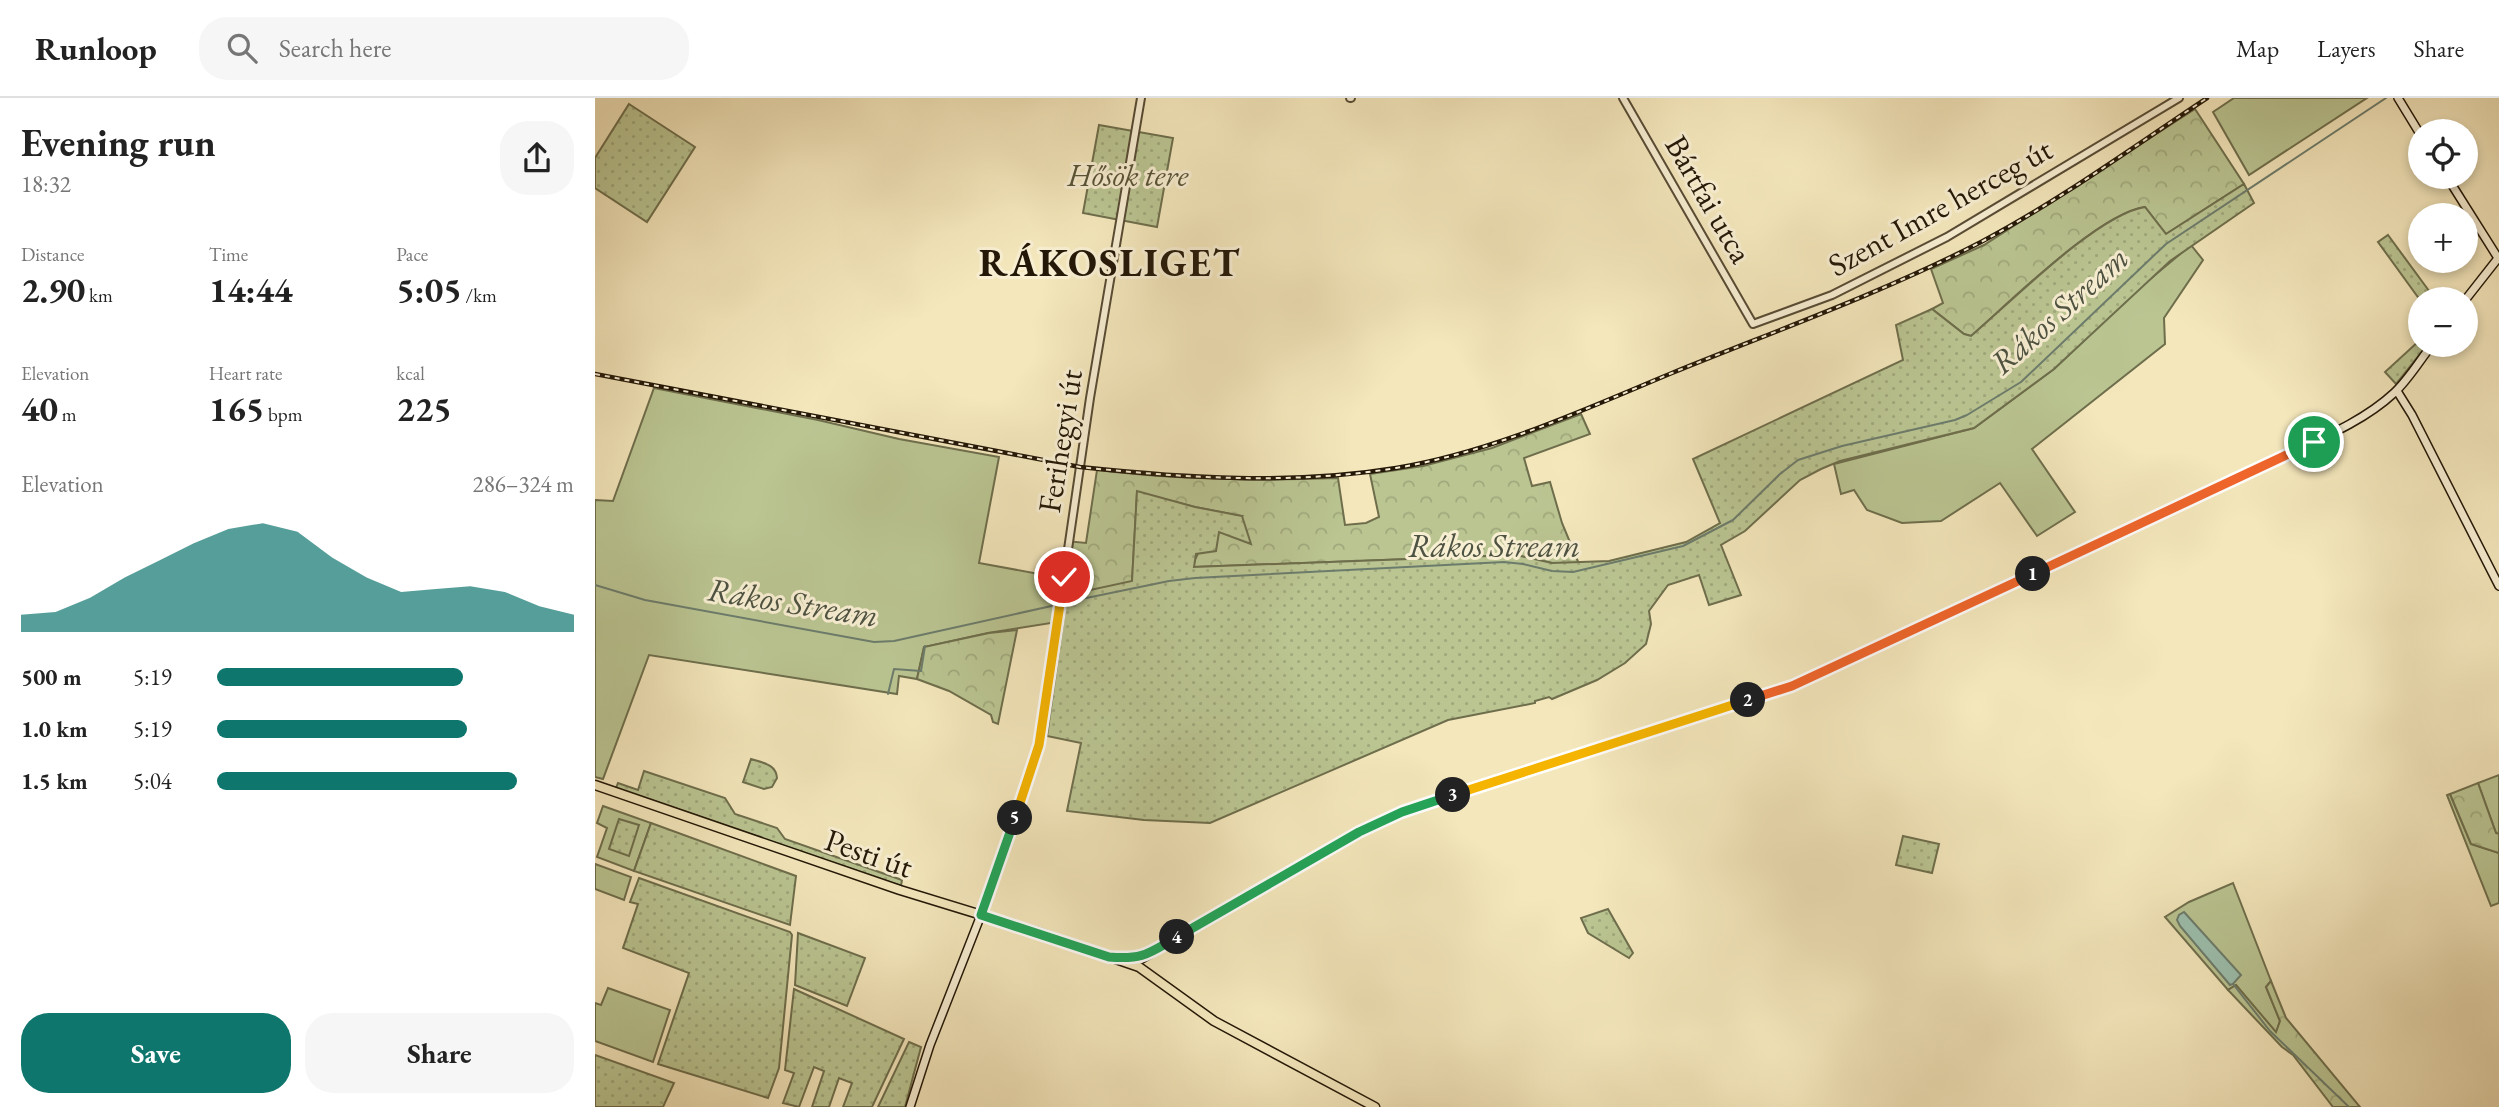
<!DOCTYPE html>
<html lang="en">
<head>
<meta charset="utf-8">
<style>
  :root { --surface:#fff; --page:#f6f6f6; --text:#222; --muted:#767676; --line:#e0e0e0; --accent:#0f766e }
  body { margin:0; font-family:"EB Garamond",serif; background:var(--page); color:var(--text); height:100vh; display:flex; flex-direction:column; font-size:26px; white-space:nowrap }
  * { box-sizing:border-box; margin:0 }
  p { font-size:23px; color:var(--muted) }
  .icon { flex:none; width:38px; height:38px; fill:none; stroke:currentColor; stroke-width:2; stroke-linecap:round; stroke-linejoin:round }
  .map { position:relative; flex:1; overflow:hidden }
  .sheet { display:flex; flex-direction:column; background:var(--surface); width:595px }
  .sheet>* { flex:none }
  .fabs { position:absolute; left:1813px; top:21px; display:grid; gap:14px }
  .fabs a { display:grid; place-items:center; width:70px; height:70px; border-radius:50%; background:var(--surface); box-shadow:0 4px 10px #0003; font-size:35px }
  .pin { position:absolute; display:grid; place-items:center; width:60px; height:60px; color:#fff; margin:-30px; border:4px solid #fff; border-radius:50%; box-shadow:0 2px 7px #0007 }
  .km { position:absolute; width:35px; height:35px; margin:-18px; border-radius:50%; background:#222; color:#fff; font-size:19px; line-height:35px; text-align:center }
  .round { display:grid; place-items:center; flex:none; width:74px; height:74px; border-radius:28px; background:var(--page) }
  .summary { display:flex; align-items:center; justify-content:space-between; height:119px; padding:0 21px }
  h1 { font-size:38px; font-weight:700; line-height:52px }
  .stats { display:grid; grid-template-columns:repeat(3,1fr); gap:10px; height:119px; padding:7px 21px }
  .stats div { display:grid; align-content:center }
  .stats b { font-size:35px; font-weight:700 }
  .stats small { font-size:19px; font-weight:400 }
  .stats p { font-size:19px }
  .chart { height:196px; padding:14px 21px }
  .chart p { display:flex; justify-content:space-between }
  .chart svg { width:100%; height:126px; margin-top:7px; fill:var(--accent); opacity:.7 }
  .action { display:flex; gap:14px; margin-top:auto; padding:14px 21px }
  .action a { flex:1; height:80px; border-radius:28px; background:var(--accent); color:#fff; font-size:28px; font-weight:700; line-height:80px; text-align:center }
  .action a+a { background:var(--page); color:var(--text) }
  ul { padding:0 21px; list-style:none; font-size:23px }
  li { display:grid; grid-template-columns:112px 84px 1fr; align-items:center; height:52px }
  li i { height:18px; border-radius:9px; background:var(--accent) }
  header { display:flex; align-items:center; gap:42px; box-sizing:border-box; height:98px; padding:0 35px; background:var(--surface); border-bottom:2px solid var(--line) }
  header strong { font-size:33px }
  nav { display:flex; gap:38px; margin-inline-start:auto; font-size:24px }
  .search { width:490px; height:63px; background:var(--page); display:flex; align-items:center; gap:18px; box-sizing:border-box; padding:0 24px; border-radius:28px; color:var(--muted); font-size:26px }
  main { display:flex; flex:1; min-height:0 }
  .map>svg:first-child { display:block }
</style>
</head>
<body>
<header>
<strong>Runloop</strong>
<div class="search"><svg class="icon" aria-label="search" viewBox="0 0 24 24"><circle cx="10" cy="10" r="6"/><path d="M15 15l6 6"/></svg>Search here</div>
<nav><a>Map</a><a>Layers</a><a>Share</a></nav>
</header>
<main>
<section class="sheet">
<div class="summary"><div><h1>Evening run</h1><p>18:32</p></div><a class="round"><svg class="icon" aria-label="share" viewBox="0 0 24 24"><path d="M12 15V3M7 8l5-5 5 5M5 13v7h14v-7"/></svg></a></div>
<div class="stats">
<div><p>Distance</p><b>2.90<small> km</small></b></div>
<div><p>Time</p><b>14:44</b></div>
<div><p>Pace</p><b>5:05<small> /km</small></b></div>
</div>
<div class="stats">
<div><p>Elevation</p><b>40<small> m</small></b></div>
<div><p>Heart rate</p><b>165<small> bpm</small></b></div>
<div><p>kcal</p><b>225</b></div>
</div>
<div class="chart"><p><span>Elevation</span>286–324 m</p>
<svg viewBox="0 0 160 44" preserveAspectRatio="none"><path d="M0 44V38L10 37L20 32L30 25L40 19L50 13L60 8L70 6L80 9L90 18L100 25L110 30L120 29L130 28L140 30L150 35L160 38V44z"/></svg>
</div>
<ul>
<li><b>500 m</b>5:19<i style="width:69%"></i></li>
<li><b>1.0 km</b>5:19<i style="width:70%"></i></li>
<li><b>1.5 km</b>5:04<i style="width:84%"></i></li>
</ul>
<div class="action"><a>Save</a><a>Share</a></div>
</section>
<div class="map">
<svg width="1904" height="1009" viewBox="0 0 1904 1009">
  <defs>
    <pattern id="forest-crowns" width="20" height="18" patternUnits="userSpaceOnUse" patternTransform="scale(1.75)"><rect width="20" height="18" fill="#bac592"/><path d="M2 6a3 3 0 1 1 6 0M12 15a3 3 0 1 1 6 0" fill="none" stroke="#a0a87c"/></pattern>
    <pattern id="park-dots" width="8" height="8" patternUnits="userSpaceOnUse" patternTransform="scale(1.75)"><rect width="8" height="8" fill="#bac592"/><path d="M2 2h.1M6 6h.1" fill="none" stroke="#a0a87c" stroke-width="1.8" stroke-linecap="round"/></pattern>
  </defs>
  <rect width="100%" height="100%" fill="#f4e7bc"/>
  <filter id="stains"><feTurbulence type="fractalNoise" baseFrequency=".00286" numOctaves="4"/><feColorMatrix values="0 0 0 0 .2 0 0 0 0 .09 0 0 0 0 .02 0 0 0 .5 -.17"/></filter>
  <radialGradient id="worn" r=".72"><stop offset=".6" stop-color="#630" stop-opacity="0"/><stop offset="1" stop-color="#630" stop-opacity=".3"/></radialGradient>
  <!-- green -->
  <g fill="#bac592" stroke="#6e6e4c" stroke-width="2">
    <path d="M1639,0H1772L1654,77L1618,14Z"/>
    <path d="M1596,147L1608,162L1569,220L1570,246L1437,351L1480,414L1442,438L1405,385L1346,423L1307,425L1272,412L1259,392L1246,396L1239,366L1379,330L1459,271L1542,192Z"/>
    <path d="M59,290L223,322L304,341L404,359L384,465L466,480L463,499L472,497L469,523L393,535L329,549L322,581L304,578L302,596L54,557L8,681L0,679V402L18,403Z"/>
    <path d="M1904,677V736L1901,735L1883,685Z"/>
    <path d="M1855,696L1876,746L1904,755V805L1896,808L1852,697Z"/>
    <path d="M8,708L56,725L39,773L2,759L12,730L2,725Z"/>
    <path d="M0,766L36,779L29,802L0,791Z"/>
    <path d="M1638,785L1676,883L1671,889L1685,923L1681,935L1641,887L1633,892L1570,819L1594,804Z"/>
    <path d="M13,890L75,912L58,964L0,943V905L6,907Z"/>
  </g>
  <!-- forest -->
  <g fill="url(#forest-crowns)" stroke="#6e6e4c" stroke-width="2">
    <path d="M1600,11L1649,86L1571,136L1550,109C1504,115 1414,205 1376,238L1369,236L1337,211L1348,205L1336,171L1389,147Z"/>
    <path d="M986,316L995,336L929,360L937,388L955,384L967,425L984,466L957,465L921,457L598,469C602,445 627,431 647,418L600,409L542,394L537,484L463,499L471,443L491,445L502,372C583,382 662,383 743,380L750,427L771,425L784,419L775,376L828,368L897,350Z"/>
    <path d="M422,532L403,626L398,624L396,617L354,593L322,581L329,549L394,535Z"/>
    <path d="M1883,685L1901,735L1904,736V755L1876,746L1855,696Z"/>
    <path d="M1676,883L1691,920L1765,1009H1738L1698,957L1687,949L1633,892L1641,887L1681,934L1685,923L1671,889Z"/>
  </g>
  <!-- park -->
  <g fill="url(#park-dots)" stroke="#6e6e4c" stroke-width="2">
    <path d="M34,6L100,49L52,124L0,90V60Z"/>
    <path d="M504,27L578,40L562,129L488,115Z"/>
    <path d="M1649,86L1659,105L1575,163L1459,271L1379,330L1245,363L1226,371L1205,382L1150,433L1126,447L1146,497L1114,507L1104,477L1073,487L1054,513L1056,526L1051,546L1030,565L1002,582L957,601L954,599L940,603V605L853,622L615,725L549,722L472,713L486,645L452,638L472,497L537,483L542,393L600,409L647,418L656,446L624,434L621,453L601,456L599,469L921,457L957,465L1014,463L1091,444L1125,425L1098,361L1308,262L1301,227L1337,211L1369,236L1376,238C1415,205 1503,116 1550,109L1571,136Z"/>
    <path d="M1793,137L1840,201L1825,202L1783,144Z"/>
    <path d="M1825,242V247H1832L1801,286L1790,274Z"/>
    <path d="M156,661C168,665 181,666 182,680L177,689L169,691L148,684Z"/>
    <path d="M49,673L130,700L140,716L182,730L190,741L307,782L306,788L21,690L23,685L43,692Z"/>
    <path d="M24,721L44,727L34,758L14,751Z"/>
    <path d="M56,725L201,778L195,827L39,773Z"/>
    <path d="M1308,738L1344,746L1337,775L1301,767Z"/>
    <path d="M44,780L195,834L197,837L184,970L173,1000L63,966L94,875L28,850L43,806L35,804Z"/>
    <path d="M1013,811L1038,855L1034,860L993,835L986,820Z"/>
    <path d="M203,835L270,860L252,908L200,887Z"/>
    <path d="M199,891L309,941L277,1009H248L257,985L244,980L234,1009H217L229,973L219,969L204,1009L188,1005L199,975L190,972Z"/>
    <path d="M314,944L326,949L310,1009H283Z"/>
    <path d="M0,957L79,985L68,1009H0Z"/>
  </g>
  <!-- water -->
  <path fill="#9cc0af" stroke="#6c7c6c" stroke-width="2" d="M1589,814L1646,877L1638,886L1635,887L1585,828L1582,822L1584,817Z"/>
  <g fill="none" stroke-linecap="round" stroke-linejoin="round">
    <!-- stream -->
    <g stroke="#6c7c6c" stroke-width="2">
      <path d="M0,487L50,502L279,544L299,543L461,507"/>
      <path d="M467,505L574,483L600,480L909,464L928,466L957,473L978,474L1088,448L1138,422L1185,376L1203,362L1247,348L1360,322L1372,317L1426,284L1571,146L1791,0"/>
      <path d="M293,596L299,571L326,573L330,548"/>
      <path d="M1638,886L1675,933L1754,1009"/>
    </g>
    <defs>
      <g id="tertiary">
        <path d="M755,0H756"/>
        <path d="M1028,0L1158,226L1237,197L1352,139L1584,0"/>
        <path d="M386,817L434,681L447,630L495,300L546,0"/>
      </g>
      <g id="secondary">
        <path d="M1803,0L1825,36"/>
        <path d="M1852,79L1903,160"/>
        <path d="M1871,201L1904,159"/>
        <path d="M1802,293L1817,317L1904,488"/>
        <path d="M522,860L548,857"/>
        <path d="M533,865L545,862L732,752L792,720L822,709L1197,588L1699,353C1734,337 1771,321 1799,295C1814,281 1825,262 1837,247"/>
        <path d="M315,1009L335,947L386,817"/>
      </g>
      <path id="primary" d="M0,687L305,792L442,834L544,869L619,923L780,1009"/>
    </defs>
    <!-- tertiary casing -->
    <use href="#tertiary" stroke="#574b34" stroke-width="10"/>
    <!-- secondary casing -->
    <use href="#secondary" stroke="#231707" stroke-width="10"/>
    <!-- primary casing -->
    <use href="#primary" stroke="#231707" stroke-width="11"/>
    <!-- tertiary -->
    <use href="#tertiary" stroke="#f8efd3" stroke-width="6"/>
    <!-- secondary -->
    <use href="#secondary" stroke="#f8efd3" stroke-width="7"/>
    <!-- primary -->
    <use href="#primary" stroke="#f4e7bc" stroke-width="8"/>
    <defs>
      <path id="rail" d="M0,276L485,369C590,380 697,387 801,370C897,354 988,312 1077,275C1180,233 1287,195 1386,144C1464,103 1538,49 1612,0"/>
    </defs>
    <!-- rail casing -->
    <use href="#rail" stroke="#231707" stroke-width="4.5"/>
    <!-- rail -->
    <use href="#rail" stroke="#f8efd3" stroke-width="2" stroke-dasharray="5" stroke-linecap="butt"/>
  </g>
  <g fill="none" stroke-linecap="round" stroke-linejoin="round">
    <defs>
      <path id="split-1" d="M1438,476L1719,344"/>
      <path id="split-2" d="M1153,602L1197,588L1438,476"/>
      <path id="split-3" d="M858,697L1153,602"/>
      <path id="split-4" d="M582,839L764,734L807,714L858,697"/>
      <path id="split-5" d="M420,720L386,817L514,859C549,862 554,855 582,839"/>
      <path id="split-6" d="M420,720L444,647L469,479"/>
    </defs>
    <!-- split-1 casing -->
    <use href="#split-1" stroke="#fff" stroke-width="14"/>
    <!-- split-2 casing -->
    <use href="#split-2" stroke="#fff" stroke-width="14"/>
    <!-- split-3 casing -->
    <use href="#split-3" stroke="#fff" stroke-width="14"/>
    <!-- split-4 casing -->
    <use href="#split-4" stroke="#fff" stroke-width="14"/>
    <!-- split-5 casing -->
    <use href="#split-5" stroke="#fff" stroke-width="14"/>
    <!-- split-6 casing -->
    <use href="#split-6" stroke="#fff" stroke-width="14"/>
    <!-- split-1 -->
    <use href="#split-1" stroke="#f0652b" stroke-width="9"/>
    <!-- split-2 -->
    <use href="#split-2" stroke="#f0652b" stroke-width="9"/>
    <!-- split-3 -->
    <use href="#split-3" stroke="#f5b400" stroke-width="9"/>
    <!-- split-4 -->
    <use href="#split-4" stroke="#22a559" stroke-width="9"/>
    <!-- split-5 -->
    <use href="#split-5" stroke="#22a559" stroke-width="9"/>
    <!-- split-6 -->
    <use href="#split-6" stroke="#f5b400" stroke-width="9"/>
  </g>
  <g text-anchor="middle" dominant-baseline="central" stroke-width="6" stroke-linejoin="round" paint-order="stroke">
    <!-- park labels -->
    <g font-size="32" font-style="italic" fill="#585438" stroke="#f8efd3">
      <text x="533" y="77">Hősök tere</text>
    </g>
    <!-- street labels -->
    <g font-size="32" fill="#231707" stroke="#f8efd3">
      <text transform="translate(1114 101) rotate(60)">Bártfai utca</text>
      <text transform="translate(1345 109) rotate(-29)">Szent Imre herceg út</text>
      <text transform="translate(465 343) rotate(-81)">Ferihegyi út</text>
      <text transform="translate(274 755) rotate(19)">Pesti út</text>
    </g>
    <!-- water labels -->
    <g font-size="33" font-style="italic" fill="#4d5242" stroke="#f8efd3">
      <text transform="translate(1464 212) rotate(-42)">Rákos Stream</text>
      <text x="899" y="447">Rákos Stream</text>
      <text transform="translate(198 504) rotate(9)">Rákos Stream</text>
    </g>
    <!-- district labels -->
    <g font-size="38" font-weight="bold" letter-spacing="2" fill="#231707" stroke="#f8efd3">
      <text x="515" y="164">RÁKOSLIGET</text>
    </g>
  </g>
  <rect width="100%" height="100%" filter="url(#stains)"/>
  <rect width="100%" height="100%" fill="url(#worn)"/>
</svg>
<div class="fabs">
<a><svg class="icon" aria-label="locate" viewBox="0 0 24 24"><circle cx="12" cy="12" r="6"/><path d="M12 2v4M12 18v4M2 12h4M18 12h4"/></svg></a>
<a>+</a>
<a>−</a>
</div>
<div class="pin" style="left:1719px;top:344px;background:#1e9e55"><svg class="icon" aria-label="arrive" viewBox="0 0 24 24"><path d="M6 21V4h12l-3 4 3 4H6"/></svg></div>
<div class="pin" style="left:469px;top:479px;background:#d93025"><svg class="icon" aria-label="check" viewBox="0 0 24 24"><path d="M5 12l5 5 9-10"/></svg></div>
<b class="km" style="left:1438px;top:476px">1</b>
<b class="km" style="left:1153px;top:602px">2</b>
<b class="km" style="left:858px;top:697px">3</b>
<b class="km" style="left:582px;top:839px">4</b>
<b class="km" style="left:420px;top:720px">5</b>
</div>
</main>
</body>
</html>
